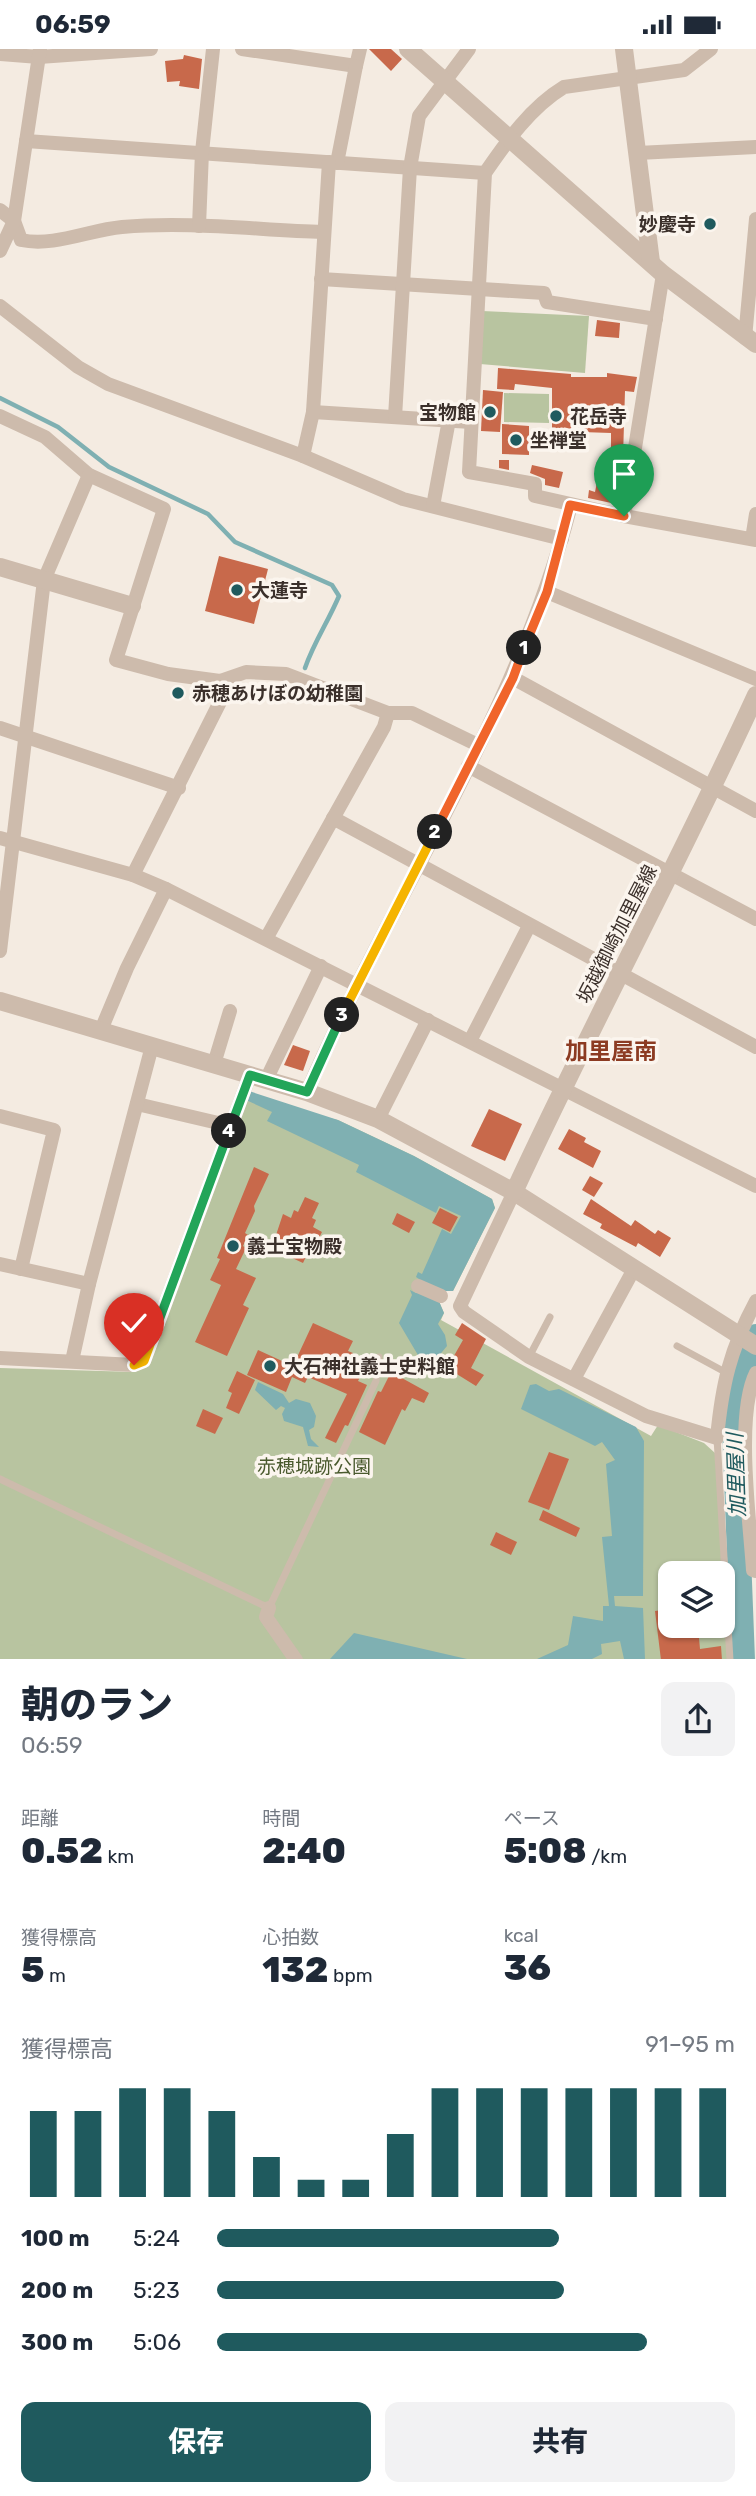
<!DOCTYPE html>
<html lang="ja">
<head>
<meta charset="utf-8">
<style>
  :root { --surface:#fff; --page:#f2f2f3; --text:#1f2937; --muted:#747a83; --accent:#1f5a5e }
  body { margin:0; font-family:Rubik,"Noto Sans JP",sans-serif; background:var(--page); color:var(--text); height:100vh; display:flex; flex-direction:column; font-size:26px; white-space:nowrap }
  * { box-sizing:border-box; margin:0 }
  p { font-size:23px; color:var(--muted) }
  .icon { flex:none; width:38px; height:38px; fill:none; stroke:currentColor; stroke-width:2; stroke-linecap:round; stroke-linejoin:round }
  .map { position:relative; height:1610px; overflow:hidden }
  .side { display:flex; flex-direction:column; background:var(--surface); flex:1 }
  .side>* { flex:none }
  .buttons { position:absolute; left:658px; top:1512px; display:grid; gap:14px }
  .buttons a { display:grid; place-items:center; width:77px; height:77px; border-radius:14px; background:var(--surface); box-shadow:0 2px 5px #0004; font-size:35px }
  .pin { position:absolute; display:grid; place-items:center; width:60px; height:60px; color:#fff; margin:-72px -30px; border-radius:50% 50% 50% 0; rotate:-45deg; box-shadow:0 0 7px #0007 }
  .pin .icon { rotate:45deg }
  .km { position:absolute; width:35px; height:35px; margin:-18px; border-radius:50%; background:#222; color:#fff; font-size:19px; line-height:35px; text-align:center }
  .round { display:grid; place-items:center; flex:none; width:74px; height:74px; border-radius:14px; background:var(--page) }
  .summary { display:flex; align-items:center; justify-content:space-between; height:119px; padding:0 21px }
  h1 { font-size:38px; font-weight:800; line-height:52px }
  .figures { display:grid; grid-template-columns:repeat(3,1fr); gap:10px; height:119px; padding:7px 21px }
  .figures div { display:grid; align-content:center }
  .figures b { font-size:35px; font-weight:800 }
  .figures small { font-size:19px; font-weight:400 }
  .figures p { font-size:19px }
  .chart { height:196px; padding:14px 21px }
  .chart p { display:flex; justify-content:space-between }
  .chart svg { width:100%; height:126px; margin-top:7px; stroke:var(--accent); stroke-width:6 }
  .button { display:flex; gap:14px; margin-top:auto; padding:14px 21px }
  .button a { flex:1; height:80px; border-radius:14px; background:var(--accent); color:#fff; font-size:28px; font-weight:800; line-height:80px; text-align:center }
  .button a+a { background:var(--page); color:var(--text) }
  ul { padding:0 21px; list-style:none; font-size:23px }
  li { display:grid; grid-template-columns:112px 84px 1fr; align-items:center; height:52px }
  li i { height:18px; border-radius:9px; background:var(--accent) }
  .status { display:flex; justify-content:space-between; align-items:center; height:49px; padding:0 35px; background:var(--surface); direction:ltr }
  .status svg { height:19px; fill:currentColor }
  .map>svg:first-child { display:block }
</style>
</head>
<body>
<div class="status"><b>06:59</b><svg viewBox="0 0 49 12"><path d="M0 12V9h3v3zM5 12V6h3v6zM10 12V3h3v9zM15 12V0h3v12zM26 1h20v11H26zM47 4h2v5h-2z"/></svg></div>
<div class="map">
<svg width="756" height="1611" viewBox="0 0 756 1611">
  <rect width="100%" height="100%" fill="#f4ebe1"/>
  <!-- green -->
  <g fill="#b8c4a0" fill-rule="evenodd">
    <path d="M482,262L589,267L585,324L480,315Z"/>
    <path d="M504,344L549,345V374L504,373Z"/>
    <path d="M246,1051L338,1071L414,1107L492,1150L495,1159L453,1242H443L438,1250L444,1264L441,1271L651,1387L658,1376L704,1394L715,1404L733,1610L0,1611V1319L135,1323L150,1313ZM670,1524H723V1577H670Z"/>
  </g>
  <!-- water -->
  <g fill="#7fb0b2">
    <path d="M249,1042L338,1071L414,1107L492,1150L495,1159L453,1242H443L438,1250L444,1264L438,1275L445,1286L447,1297L437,1309L433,1322L425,1318L399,1274L412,1246L410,1241L416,1244L422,1232L416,1228L418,1223L422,1225L442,1180L451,1185L461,1167L439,1157L436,1164L356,1123L359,1116L267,1072L272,1063L246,1051Z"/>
    <path d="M258,1333L283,1345L289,1354L296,1350L310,1354L316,1367L314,1378L309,1381L311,1390L319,1398L308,1397L303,1378L284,1372L282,1365L285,1359L281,1357L276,1361L255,1341Z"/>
    <path d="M536,1335L549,1342L559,1340L636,1378L644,1392L643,1547H614L615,1557L643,1559L645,1610H624L620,1592L601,1595L602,1605L592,1610H537L568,1596L573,1567L603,1572V1557H609L602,1488L612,1487L606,1415L615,1411L602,1393L595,1397L521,1360L530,1336Z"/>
    <path d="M354,1584L467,1610H330Z"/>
  </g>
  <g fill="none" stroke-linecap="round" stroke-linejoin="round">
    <!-- stream -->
    <path stroke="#7fb0b2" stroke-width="4.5" d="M0,349L58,378L109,418L208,465L235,493L332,536L339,547C328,573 314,593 305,619"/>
    <!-- river -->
    <path stroke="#7fb0b2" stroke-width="24" d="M743,1611L734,1377L739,1331L756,1287"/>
  </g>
  <!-- building -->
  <g fill="#c8694b">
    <path d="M369,0H391L402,10L391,22Z"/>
    <path d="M184,6L202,10L199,40L179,37L180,32L167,33L165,12L183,10Z"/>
    <path d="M597,271L620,274L619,289L595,287Z"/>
    <path d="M498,319L571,325V328H607V324L637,328L634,343L625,342L623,408H611V384L552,382V339L515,335L514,341L497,340Z"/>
    <path d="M483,341L503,343L500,383L481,382Z"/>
    <path d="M502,375L529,377V406L502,405Z"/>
    <path d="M499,411H509V421L499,419Z"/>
    <path d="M532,416L563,423L559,439L545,436V430L530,424Z"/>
    <path d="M597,433L619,438L616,455L588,449L589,441L595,443Z"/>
    <path d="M219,507L268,520L254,575L205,562Z"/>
    <path d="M293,996L310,1002L303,1022L284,1016Z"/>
    <path d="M489,1060L522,1075L505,1112L471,1097Z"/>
    <path d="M569,1080L586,1089L584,1093L601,1102L593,1119L558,1100Z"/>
    <path d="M254,1118L269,1125L254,1157L255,1162L245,1184L248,1186L243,1197L246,1199L236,1220L256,1229L243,1256L249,1259L227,1307L195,1293L221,1236L210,1231L220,1210L217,1209Z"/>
    <path d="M590,1127L603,1134L594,1148L582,1141Z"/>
    <path d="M305,1148L319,1154L312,1169L316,1171L313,1178L322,1183L317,1193L314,1191L303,1214L275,1201L277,1197L273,1195L283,1165L291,1169L294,1161L298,1163Z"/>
    <path d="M591,1150L631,1177L635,1171L655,1185L658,1181L671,1189L660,1208L638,1194L636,1198L600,1179L602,1175L583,1165Z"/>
    <path d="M440,1159L458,1168L450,1183L432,1174Z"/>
    <path d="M397,1164L415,1173L409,1184L392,1175Z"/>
    <path d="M313,1274L353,1292L348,1302L353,1304L348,1315L363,1322L358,1332L367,1336L348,1377L345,1376L336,1394L325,1389L347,1345L308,1328L305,1334L292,1328L286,1343L247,1326L258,1301L293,1317Z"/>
    <path d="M462,1274L486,1290L471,1319L484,1326L476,1337L447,1319L463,1291L455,1286Z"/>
    <path d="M237,1322L255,1331L239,1365L226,1359L232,1344L228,1342Z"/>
    <path d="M391,1323L429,1344L424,1354L412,1349L405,1362L402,1360L385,1396L359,1383L378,1342L381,1343Z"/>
    <path d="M203,1360L223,1369L215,1385L196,1377Z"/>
    <path d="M549,1403L569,1410L549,1461L528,1453Z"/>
    <path d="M543,1461L580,1479L576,1488L539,1471Z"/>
    <path d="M496,1483L517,1493L511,1506L490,1496Z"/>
    <path d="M670,1560V1577L698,1578L700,1600L721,1597L722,1611H661L655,1562Z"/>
  </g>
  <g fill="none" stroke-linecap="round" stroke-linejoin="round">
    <!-- service -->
    <g stroke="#cdbbac" stroke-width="7">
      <path d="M677,1297L725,1323"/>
      <path d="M529,1308L550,1268"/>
      <path d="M717,1389L730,1611"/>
      <path d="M0,1430L269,1559L376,1332L379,1308"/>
    </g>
    <!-- minor -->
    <g stroke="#cdbbac" stroke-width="14">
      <path d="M242,0L356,17L360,0"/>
      <path d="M0,5L39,8L151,0"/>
      <path d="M26,92L485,124"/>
      <path d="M638,104L756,98"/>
      <path d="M337,114L356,17"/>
      <path d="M0,161L14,172L21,191C54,198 89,181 122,178C189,172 257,181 323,183"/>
      <path d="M199,177L202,103L213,0"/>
      <path d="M0,202L14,172L40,0"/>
      <path d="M663,225L624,467L756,491"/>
      <path d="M321,230L544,244L547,253L656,270"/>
      <path d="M0,257L78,318L108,335L303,407L403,450L562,490"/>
      <path d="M745,289L756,170"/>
      <path d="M313,363L471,373"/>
      <path d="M0,367L45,388L89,426L164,460L116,611L168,625L220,632L246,623L286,625L388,664H412L478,696"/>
      <path d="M395,368L410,119L419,67L469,0"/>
      <path d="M303,407L313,363L329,113"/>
      <path d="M433,457L449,371"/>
      <path d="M624,467L535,447V435L469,423L485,124C507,92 531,58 564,38L684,21L711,0"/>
      <path d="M752,490L756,465"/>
      <path d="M547,543L756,630"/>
      <path d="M513,629L756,762"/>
      <path d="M0,679L179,739"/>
      <path d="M468,717L756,870"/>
      <path d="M333,769L756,998"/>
      <path d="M0,789L133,826L166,840L756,1137"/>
      <path d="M133,826L225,643L220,632"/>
      <path d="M267,888L384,678L388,664"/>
      <path d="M0,902L44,531L89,426"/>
      <path d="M101,981L127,919L166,840"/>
      <path d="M470,992L529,877"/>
      <path d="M214,1015L230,962"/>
      <path d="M266,1031L321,917"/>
      <path d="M307,1043C392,846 517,666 571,456"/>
      <path d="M137,1055L231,1077"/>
      <path d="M0,1067L54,1081L21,1220"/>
      <path d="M378,1070L428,971"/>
      <path d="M514,1143L460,1257L464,1263L529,1308L646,1367L717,1389C722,1336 730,1300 756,1252"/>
      <path d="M0,1215L89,1235"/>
      <path d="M418,1237L441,1247"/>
      <path d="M0,1309L134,1316L144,1312L250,1026"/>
      <path d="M72,1312L89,1235L152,997"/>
      <path d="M756,1324C735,1366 750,1472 753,1521L756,1522"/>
      <path d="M574,1330L634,1220"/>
      <path d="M269,1559L266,1568L296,1611"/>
    </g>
    <!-- tertiary -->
    <g stroke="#cdbbac" stroke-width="18">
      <path d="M408,0L663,225L756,295"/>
      <path d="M624,0L651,213"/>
      <path d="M0,518L132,557"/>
      <path d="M0,952L307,1043L378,1070L514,1143L756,1297"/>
      <path d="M514,1143C591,976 679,814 756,646"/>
    </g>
  </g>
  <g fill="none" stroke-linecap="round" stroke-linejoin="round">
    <defs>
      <path id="split-1" d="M524,599L547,543L570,456L624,467"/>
      <path id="split-2" d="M435,783L513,629L524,599"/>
      <path id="split-3" d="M342,966L435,783"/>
      <path id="split-4" d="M229,1082L250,1026L307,1043L342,966"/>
      <path id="split-5" d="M158,1274L229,1082"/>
      <path id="split-6" d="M134,1316L144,1312L158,1274"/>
    </defs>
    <!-- split-1 casing -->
    <use href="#split-1" stroke="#fff" stroke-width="14"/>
    <!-- split-2 casing -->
    <use href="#split-2" stroke="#fff" stroke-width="14"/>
    <!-- split-3 casing -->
    <use href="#split-3" stroke="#fff" stroke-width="14"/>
    <!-- split-4 casing -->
    <use href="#split-4" stroke="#fff" stroke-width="14"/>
    <!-- split-5 casing -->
    <use href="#split-5" stroke="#fff" stroke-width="14"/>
    <!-- split-6 casing -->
    <use href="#split-6" stroke="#fff" stroke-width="14"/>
    <!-- split-1 -->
    <use href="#split-1" stroke="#f0652b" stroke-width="9"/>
    <!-- split-2 -->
    <use href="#split-2" stroke="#f0652b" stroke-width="9"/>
    <!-- split-3 -->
    <use href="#split-3" stroke="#f5b400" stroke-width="9"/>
    <!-- split-4 -->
    <use href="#split-4" stroke="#22a559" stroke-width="9"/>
    <!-- split-5 -->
    <use href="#split-5" stroke="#22a559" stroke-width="9"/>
    <!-- split-6 -->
    <use href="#split-6" stroke="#f5b400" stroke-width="9"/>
  </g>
  <!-- markers -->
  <g fill="#1f5a5e" stroke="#fbf5ee" stroke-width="2.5">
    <circle cx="710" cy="175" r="7"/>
    <circle cx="490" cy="363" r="7"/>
    <circle cx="556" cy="367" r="7"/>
    <circle cx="516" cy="391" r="7"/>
    <circle cx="237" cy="541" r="7"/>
    <circle cx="178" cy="644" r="7"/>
    <circle cx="233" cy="1197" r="7"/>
    <circle cx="270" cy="1317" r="7"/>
  </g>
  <g text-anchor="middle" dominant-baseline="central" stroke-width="7" stroke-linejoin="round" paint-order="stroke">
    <!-- poi labels -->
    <g font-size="19" font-weight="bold" fill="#3b302b" stroke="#fbf5ee" text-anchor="start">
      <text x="696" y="175" text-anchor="end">妙慶寺</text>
      <text x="476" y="363" text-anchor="end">宝物館</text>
      <text x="570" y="367">花岳寺</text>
      <text x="530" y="391">坐禅堂</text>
      <text x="251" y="541">大蓮寺</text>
      <text x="192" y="644">赤穂あけぼの幼稚園</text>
      <text x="247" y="1197">義士宝物殿</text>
      <text x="284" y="1317">大石神社義士史料館</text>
    </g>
    <!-- street labels -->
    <g font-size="19" fill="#3b302b" stroke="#fbf5ee">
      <text transform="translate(617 885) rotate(-63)">坂越御崎加里屋線</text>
    </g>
    <!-- park labels -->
    <g font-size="19" fill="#4a5a2e" stroke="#fbf5ee">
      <text x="314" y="1417">赤穂城跡公園</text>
    </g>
    <!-- water labels -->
    <g font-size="21" font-style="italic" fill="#1f5a5e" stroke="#fbf5ee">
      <text transform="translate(736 1426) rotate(-92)">加里屋川</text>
    </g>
    <!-- quarter labels -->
    <g font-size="23" font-weight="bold" fill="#8c3b22" stroke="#fbf5ee">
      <text x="611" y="1002">加里屋南</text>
    </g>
  </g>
</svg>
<div class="buttons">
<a><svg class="icon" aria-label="layers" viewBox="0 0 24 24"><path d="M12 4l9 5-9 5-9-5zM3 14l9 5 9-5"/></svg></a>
</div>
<div class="pin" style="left:624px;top:467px;background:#1e9e55"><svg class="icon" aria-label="arrive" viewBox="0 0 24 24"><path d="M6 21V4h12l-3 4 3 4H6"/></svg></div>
<div class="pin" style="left:134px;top:1316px;background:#d93025"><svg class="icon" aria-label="check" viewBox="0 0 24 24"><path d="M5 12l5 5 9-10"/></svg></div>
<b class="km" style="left:524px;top:599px">1</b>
<b class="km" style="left:435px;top:783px">2</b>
<b class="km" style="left:342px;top:966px">3</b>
<b class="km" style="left:229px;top:1082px">4</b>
</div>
<section class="side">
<div class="summary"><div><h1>朝のラン</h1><p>06:59</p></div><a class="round"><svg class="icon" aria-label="share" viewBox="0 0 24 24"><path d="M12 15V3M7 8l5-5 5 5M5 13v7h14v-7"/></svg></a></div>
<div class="figures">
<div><p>距離</p><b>0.52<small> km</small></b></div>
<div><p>時間</p><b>2:40</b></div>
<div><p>ペース</p><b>5:08<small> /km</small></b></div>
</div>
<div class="figures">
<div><p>獲得標高</p><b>5<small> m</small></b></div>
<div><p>心拍数</p><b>132<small> bpm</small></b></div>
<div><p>kcal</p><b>36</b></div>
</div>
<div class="chart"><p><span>獲得標高</span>91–95 m</p>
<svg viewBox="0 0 160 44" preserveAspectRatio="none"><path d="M5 44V14M15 44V14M25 44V6M35 44V6M45 44V14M55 44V30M65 44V38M75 44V38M85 44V22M95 44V6M105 44V6M115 44V6M125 44V6M135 44V6M145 44V6M155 44V6"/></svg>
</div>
<ul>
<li><b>100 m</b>5:24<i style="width:66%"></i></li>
<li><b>200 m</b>5:23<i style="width:67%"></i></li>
<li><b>300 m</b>5:06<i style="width:83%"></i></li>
</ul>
<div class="button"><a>保存</a><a>共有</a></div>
</section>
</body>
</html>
